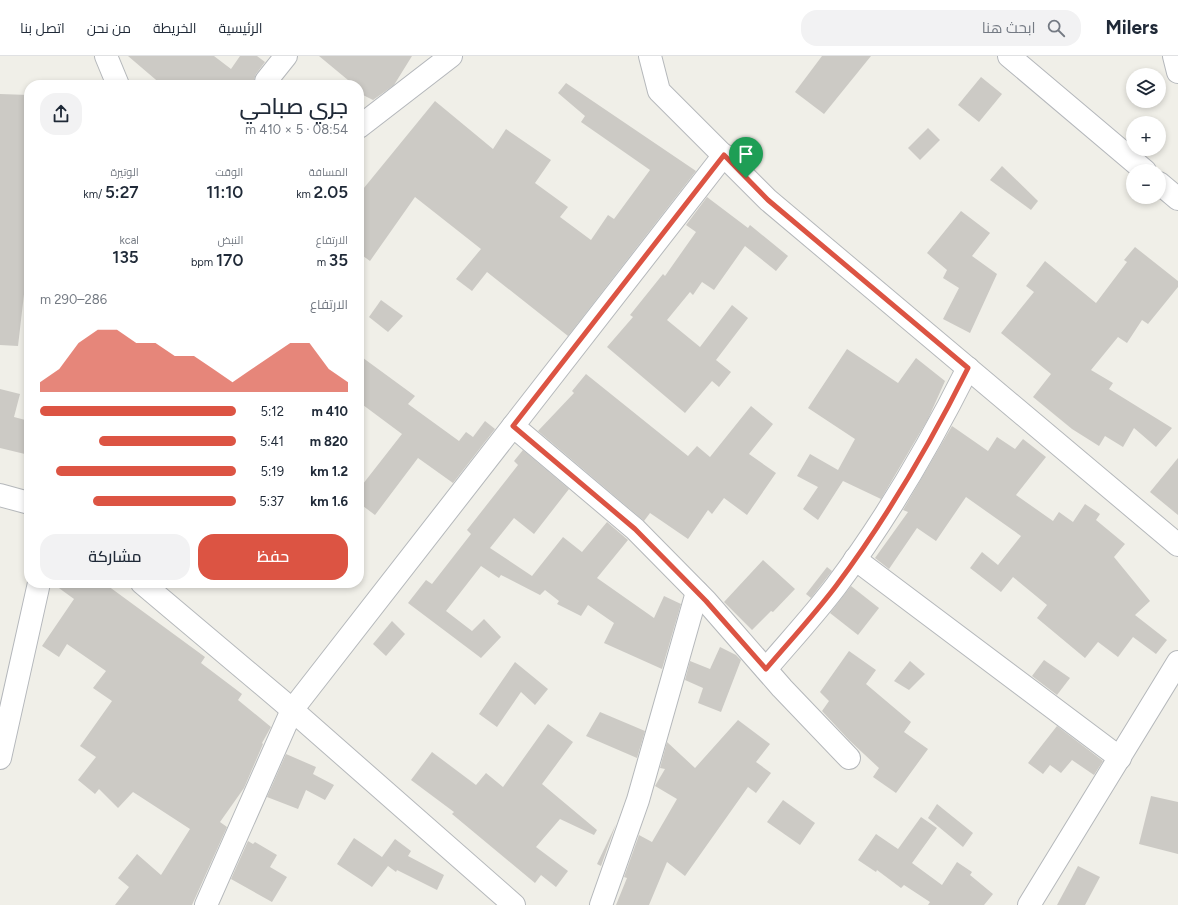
<!DOCTYPE html>
<html lang="ar">
<head>
<meta charset="utf-8">
<style>
  :root { --surface:#fff; --page:#f2f2f3; --text:#1f2937; --muted:#747a83; --line:#e0e1e3; --accent:#dc5443 }
  body { margin:0; font-family:Figtree,Cairo,sans-serif; background:var(--page); color:var(--text); direction:rtl; height:100vh; display:flex; flex-direction:column; font-size:15px; white-space:nowrap }
  * { box-sizing:border-box; margin:0 }
  p { font-size:13px; color:var(--muted) }
  .icon { flex:none; width:22px; height:22px; fill:none; stroke:currentColor; stroke-width:2; stroke-linecap:round; stroke-linejoin:round }
  .map { position:relative; flex:1; overflow:hidden; direction:ltr }
  .panel { position:absolute; left:24px; top:24px; width:340px; height:508px; display:flex; flex-direction:column; background:var(--surface); border-radius:16px; box-shadow:0 2px 6px #0003; direction:rtl }
  .panel>* { flex:none }
  .tools { position:absolute; left:1126px; top:12px; display:grid; gap:8px }
  .tools a { display:grid; place-items:center; width:40px; height:40px; border-radius:50%; background:var(--surface); box-shadow:0 2px 6px #0003; font-size:20px }
  .pin { position:absolute; display:grid; place-items:center; width:34px; height:34px; color:#fff; margin:-41px -17px; border-radius:50% 50% 50% 0; rotate:-45deg; box-shadow:0 0 4px #0007 }
  .pin .icon { rotate:45deg }
  .round { display:grid; place-items:center; flex:none; width:42px; height:42px; border-radius:16px; background:var(--page) }
  .head { display:flex; align-items:center; justify-content:space-between; height:68px; padding:0 16px }
  h1 { font-size:22px; font-weight:600; line-height:30px }
  .stats { display:grid; grid-template-columns:repeat(3,1fr); gap:6px; height:68px; padding:4px 16px }
  .stats div { display:grid; align-content:center }
  .stats b { font-size:17px; font-weight:600 }
  .stats small { font-size:11px; font-weight:400 }
  .stats p { font-size:11px }
  .chart { height:112px; padding:8px 16px }
  .chart p { display:flex; justify-content:space-between }
  .chart svg { width:100%; height:72px; margin-top:4px; fill:var(--accent); opacity:.7 }
  .button { display:flex; gap:8px; margin-top:auto; padding:8px 16px }
  .button a { flex:1; height:46px; border-radius:16px; background:var(--accent); color:#fff; font-size:16px; font-weight:600; line-height:46px; text-align:center }
  .button a+a { background:var(--page); color:var(--text) }
  ul { padding:0 16px; list-style:none; font-size:13px }
  li { display:grid; grid-template-columns:64px 48px 1fr; align-items:center; height:30px }
  li i { height:10px; border-radius:5px; background:var(--accent) }
  header { display:flex; align-items:center; gap:24px; box-sizing:border-box; height:56px; padding:0 20px; background:var(--surface); border-bottom:1px solid var(--line) }
  header strong { font-size:19px }
  nav { display:flex; gap:22px; margin-inline-start:auto; font-size:14px }
  .search { width:280px; height:36px; background:var(--page); display:flex; align-items:center; gap:10px; box-sizing:border-box; padding:0 14px; border-radius:16px; color:var(--muted); font-size:15px }
  .map>svg:first-child { display:block }
</style>
</head>
<body>
<header>
<strong>Milers</strong>
<div class="search"><svg class="icon" aria-label="search" viewBox="0 0 24 24"><circle cx="10" cy="10" r="6"/><path d="M15 15l6 6"/></svg>ابحث هنا</div>
<nav><a>الرئيسية</a><a>الخريطة</a><a>من نحن</a><a>اتصل بنا</a></nav>
</header>
<div class="map">
<svg width="1178" height="849" viewBox="0 0 1178 849">
  <rect width="100%" height="100%" fill="#f0efe8"/>
  <!-- building -->
  <g fill="#cccac5">
    <path d="M128,0H214L231,13L240,0H257L265,6L256,18L254,23V29H162Z"/>
    <path d="M319,0H412L394,29L373,44L359,37V29H354Z"/>
    <path d="M822,0H871L824,58L795,36Z"/>
    <path d="M981,21L1002,38L979,66L958,49Z"/>
    <path d="M566,27L696,115L568,280L487,216L472,235L456,223L481,193L415,141L370,205L359,197V138L435,45L493,93L506,73L551,104L535,127L568,151L560,161L591,184L608,159L614,163L650,114L581,66L585,60L558,37Z"/>
    <path d="M0,38L29,39V222L26,221L18,290L0,289Z"/>
    <path d="M928,72L940,84L920,104L908,92Z"/>
    <path d="M1002,110L1038,145L1031,154L990,124Z"/>
    <path d="M707,141L748,172L750,169L788,200L776,215L745,190L714,234L702,226L693,239L690,236L667,264L700,291L732,249L748,262L716,304L731,316L719,331L712,325L685,357L607,291L633,261L630,259L663,218L665,220L696,176L686,169Z"/>
    <path d="M961,155L990,177L972,200L997,218L970,277L943,263L959,232L943,222L947,214L927,197Z"/>
    <path d="M1135,191L1178,225V231L1148,268L1142,264L1127,287L1118,281L1091,314L1113,327L1109,333L1172,372L1156,391L1134,372L1123,391L1105,380L1099,390L1072,373L1033,341L1051,318L1001,277L1034,236L1026,230L1045,205L1096,247L1127,206L1124,204Z"/>
    <path d="M381,244L403,260L388,276L369,261Z"/>
    <path d="M847,293L898,327L916,302L945,325L928,363L881,443L843,425L818,464L803,453L818,431L797,420L810,398L838,414L855,383L808,352Z"/>
    <path d="M359,299L415,340L408,348L459,385L466,376L473,381L485,365L495,373L453,427L418,402L375,459L359,447V433L402,378L359,346Z"/>
    <path d="M586,318L688,400L697,390L710,401L751,350L773,368L749,398L776,417L747,459L724,442L712,458L708,454L688,483L650,457L644,465L538,375L574,337L572,335Z"/>
    <path d="M0,333L20,338L14,361L29,365V399L0,392Z"/>
    <path d="M952,370L988,395L997,381L1015,393L1023,383L1046,401L1016,439L1053,465L1059,456L1073,466L1085,448L1100,458L1096,464L1125,488L1114,501L1150,545L1135,559L1167,584L1156,598L1133,581L1118,601L1098,586L1085,602L1037,562L1047,549L1013,521L1001,536L970,512L982,496L998,509L1021,480L966,441L936,485L917,472L889,513L875,502L908,456L903,454Z"/>
    <path d="M523,394L569,433L534,478L514,462L490,492L532,520L563,481L582,496L607,466L628,484L597,522L654,562L664,540L681,548L662,613L604,587L614,567L588,549L581,560L557,548L559,545L545,534L540,539L501,519L499,522L481,510L446,555L472,575L484,563L501,581L481,602L408,547L426,524L432,528L471,478L467,474L518,409L514,405Z"/>
    <path d="M1178,402V459L1150,436Z"/>
    <path d="M763,504L795,533L773,556L771,555L752,574L724,546Z"/>
    <path d="M827,511L832,515L811,542L806,538Z"/>
    <path d="M52,527H104L205,601L201,607L242,638L238,644L271,671L262,687L263,688L244,732L220,766L227,771L192,849H115L129,831L118,822L137,798L161,819L190,773L133,736L118,752L99,733L95,738L78,724L96,701L80,690L112,645L93,632L106,615L67,588L59,601L42,590L74,543Z"/>
    <path d="M851,530L879,552L858,579L830,557Z"/>
    <path d="M392,565L405,578L386,600L373,588Z"/>
    <path d="M720,591L736,599L741,604L721,656L698,647L703,632L685,624L690,605L710,613Z"/>
    <path d="M849,595L876,614L866,628L911,666L904,676L928,693L896,737L873,721L879,712L849,684L822,655L829,645L820,636Z"/>
    <path d="M1044,604L1070,622L1057,639L1032,620Z"/>
    <path d="M910,605L925,618L909,634L894,625Z"/>
    <path d="M515,606L548,633L535,649L521,636L497,671L479,658Z"/>
    <path d="M600,656L645,675L637,702L586,680Z"/>
    <path d="M738,664L770,688L756,706L771,717L756,737L748,731L685,820L667,806L649,849H616L627,822L624,821L639,779L652,786L677,743L655,730L665,713L660,712L667,686L695,712Z"/>
    <path d="M548,668L573,686L542,728L597,774L594,779L560,763L536,791L568,815L556,831L541,819L535,827L452,758L454,756L411,724L432,696L476,729L486,717L503,731Z"/>
    <path d="M1057,670L1103,705L1094,719L1072,704L1061,717L1050,709L1043,718L1028,707Z"/>
    <path d="M286,698L316,711L313,718L334,729L325,744L306,734L298,753L267,741Z"/>
    <path d="M1151,740L1178,746V798L1139,788Z"/>
    <path d="M783,744L815,767L800,789L767,766Z"/>
    <path d="M937,748L973,777L963,791L928,762Z"/>
    <path d="M921,761L937,772L912,807L942,829L957,806L972,816L970,819L993,838L984,849H928L930,846L904,829L901,832L877,814L876,816L858,804L876,778L898,793Z"/>
    <path d="M616,768L601,810L597,808Z"/>
    <path d="M354,782L382,801L395,783L411,795L408,800L444,819L437,834L397,814L396,816L388,810L372,831L337,808Z"/>
    <path d="M248,785L253,788L255,786L277,799L270,811L287,821L272,846L231,823Z"/>
    <path d="M1078,810L1100,821L1085,849H1057Z"/>
  </g>
  <g fill="none" stroke-linecap="round" stroke-linejoin="round">
    <defs>
      <g id="street">
        <path d="M106,0L118,29"/>
        <path d="M650,0L659,35L768,144L1178,489"/>
        <path d="M266,25L286,0"/>
        <path d="M513,370L635,473L706,545L782,632L849,702"/>
        <path d="M0,439L29,447"/>
        <path d="M855,503L1120,702"/>
        <path d="M142,527L282,645L514,849"/>
        <path d="M766,613C789,586 814,559 836,530C887,462 930,388 968,312"/>
        <path d="M206,849L292,654L724,99"/>
        <path d="M601,849L638,744L697,536"/>
        <path d="M1029,849L1178,606"/>
      </g>
      <g id="secondary">
        <path d="M1009,0L1145,115"/>
        <path d="M1174,0L1178,16"/>
        <path d="M359,71L451,0"/>
        <path d="M1159,127L1178,143"/>
        <path d="M0,702L39,527"/>
      </g>
    </defs>
    <!-- street casing -->
    <use href="#street" stroke="#b5b8bb" stroke-width="24"/>
    <!-- secondary casing -->
    <use href="#secondary" stroke="#b4b7bb" stroke-width="24"/>
    <!-- street -->
    <use href="#street" stroke="#fff" stroke-width="22"/>
    <!-- secondary -->
    <use href="#secondary" stroke="#fff" stroke-width="22"/>
  </g>
  <g fill="none" stroke-linecap="round" stroke-linejoin="round">
    <defs>
      <path id="route" d="M724,99L768,144L968,312C930,388 887,462 836,530C814,559 789,586 766,613L706,545L635,473L513,370Z"/>
    </defs>
    <!-- route casing -->
    <use href="#route" stroke="#fff" stroke-width="8"/>
    <!-- route -->
    <use href="#route" stroke="#dc5443" stroke-width="5"/>
  </g>
</svg>
<div class="tools">
<a><svg class="icon" aria-label="layers" viewBox="0 0 24 24"><path d="M12 4l9 5-9 5-9-5zM3 14l9 5 9-5"/></svg></a>
<a>+</a>
<a>−</a>
</div>
<div class="pin" style="left:746px;top:122px;background:#1e9e55"><svg class="icon" aria-label="arrive" viewBox="0 0 24 24"><path d="M6 21V4h12l-3 4 3 4H6"/></svg></div>
<section class="panel">
<div class="head"><div><h1>جري صباحي</h1><p>08:54 · 5 × 410 m</p></div><a class="round"><svg class="icon" aria-label="share" viewBox="0 0 24 24"><path d="M12 15V3M7 8l5-5 5 5M5 13v7h14v-7"/></svg></a></div>
<div class="stats">
<div><p>المسافة</p><b>2.05<small> km</small></b></div>
<div><p>الوقت</p><b>11:10</b></div>
<div><p>الوتيرة</p><b>5:27<small> /km</small></b></div>
</div>
<div class="stats">
<div><p>الارتفاع</p><b>35<small> m</small></b></div>
<div><p>النبض</p><b>170<small> bpm</small></b></div>
<div><p>kcal</p><b>135</b></div>
</div>
<div class="chart"><p><span>الارتفاع</span>286–290 m</p>
<svg viewBox="0 0 160 44" preserveAspectRatio="none"><path d="M0 44V38L10 30L20 14L30 6L40 6L50 14L60 14L70 22L80 22L90 30L100 38L110 30L120 22L130 14L140 14L150 30L160 38V44z"/></svg>
</div>
<ul>
<li><b>410 m</b>5:12<i style="width:100%"></i></li>
<li><b>820 m</b>5:41<i style="width:70%"></i></li>
<li><b>1.2 km</b>5:19<i style="width:92%"></i></li>
<li><b>1.6 km</b>5:37<i style="width:73%"></i></li>
</ul>
<div class="button"><a>حفظ</a><a>مشاركة</a></div>
</section>
</div>
</body>
</html>
